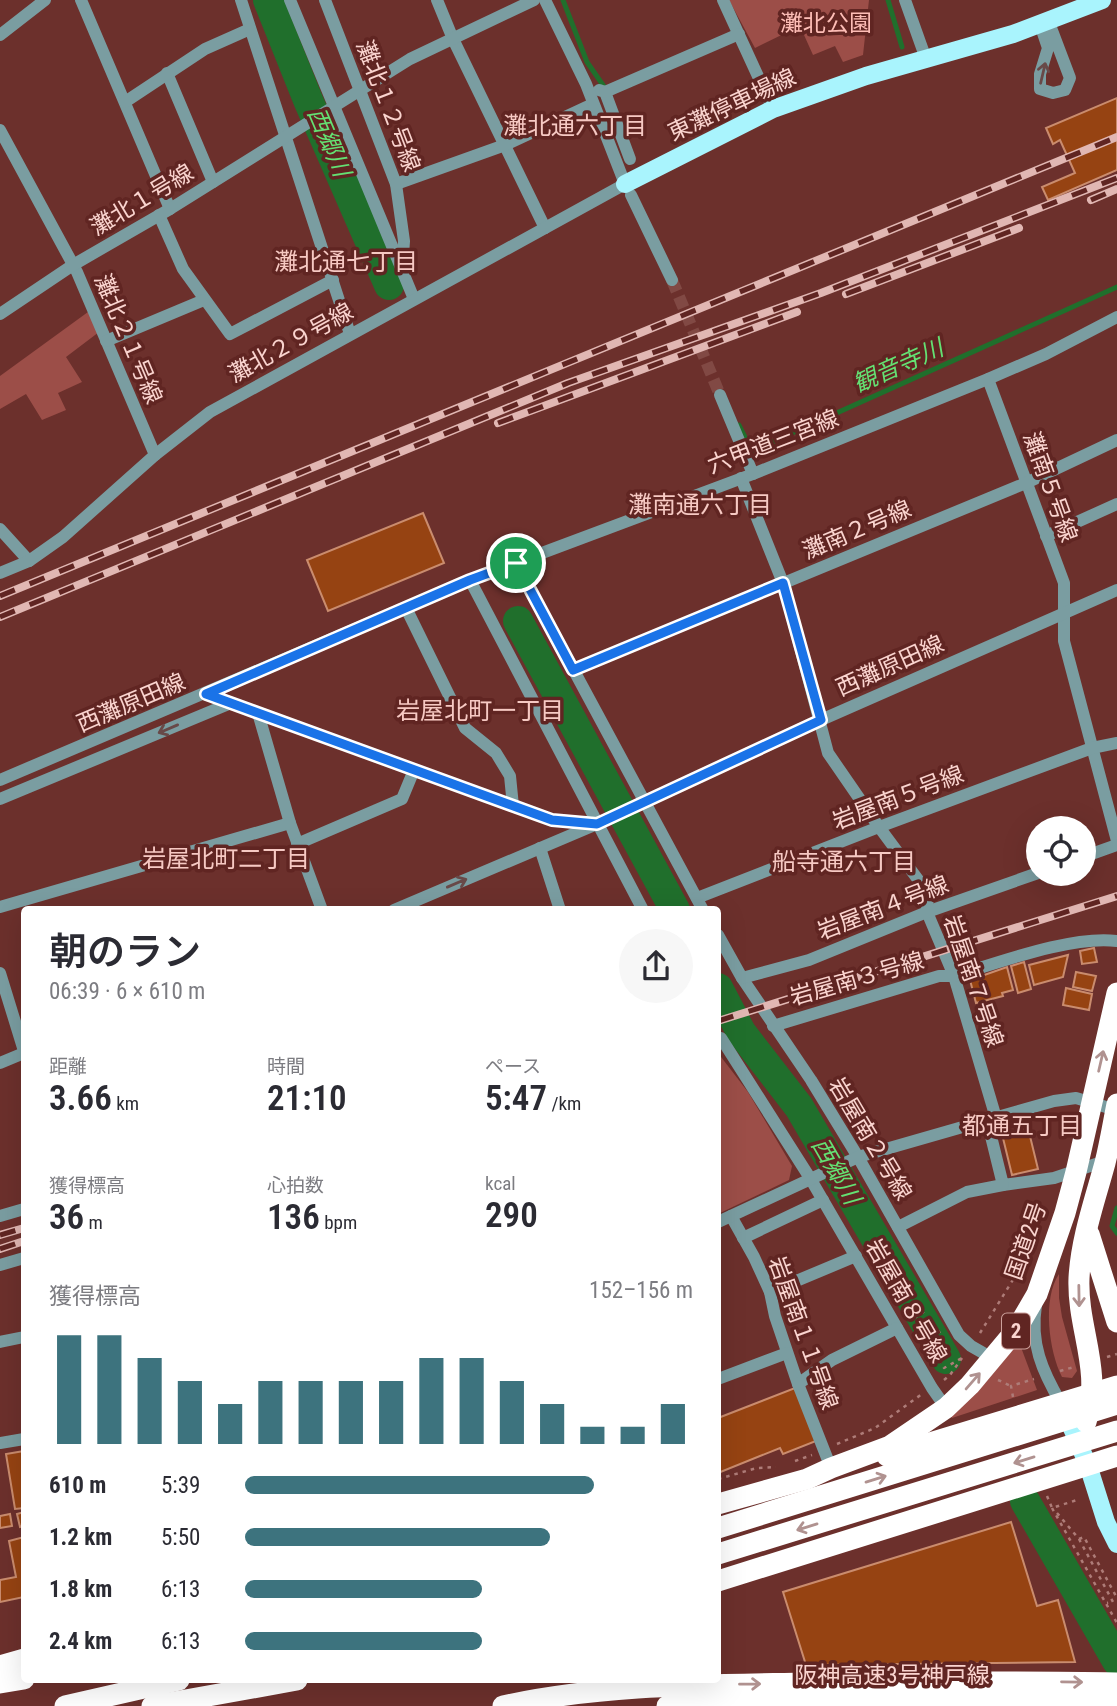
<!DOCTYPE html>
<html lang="ja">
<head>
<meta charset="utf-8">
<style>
  :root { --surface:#fff; --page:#f7f7f7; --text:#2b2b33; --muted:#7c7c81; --accent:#3d737e }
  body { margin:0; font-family:"Roboto Condensed","Noto Sans JP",sans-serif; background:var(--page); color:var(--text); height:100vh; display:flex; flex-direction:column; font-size:26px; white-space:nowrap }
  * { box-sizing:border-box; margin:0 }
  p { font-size:23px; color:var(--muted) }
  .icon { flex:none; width:38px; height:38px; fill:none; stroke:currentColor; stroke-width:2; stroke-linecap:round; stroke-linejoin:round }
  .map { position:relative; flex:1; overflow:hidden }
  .details { position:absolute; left:21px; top:906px; width:700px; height:777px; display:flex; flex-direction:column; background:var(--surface); border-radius:7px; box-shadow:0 7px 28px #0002 }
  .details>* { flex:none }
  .fabs { position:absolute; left:1026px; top:816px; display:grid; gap:14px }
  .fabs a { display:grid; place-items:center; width:70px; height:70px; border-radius:50%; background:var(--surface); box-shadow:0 7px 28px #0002; font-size:35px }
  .pin { position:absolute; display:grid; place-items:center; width:60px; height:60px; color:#fff; margin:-30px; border:4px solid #fff; border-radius:50%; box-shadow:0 2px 7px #0007 }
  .round { display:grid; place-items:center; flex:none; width:74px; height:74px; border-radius:37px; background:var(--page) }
  .overview { display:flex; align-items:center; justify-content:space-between; height:119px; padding:0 28px }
  h1 { font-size:38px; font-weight:600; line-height:52px }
  .figures { display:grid; grid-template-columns:repeat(3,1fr); gap:10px; height:119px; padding:7px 28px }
  .figures div { display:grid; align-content:center }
  .figures b { font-size:35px; font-weight:600 }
  .figures small { font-size:19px; font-weight:400 }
  .figures p { font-size:19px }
  .chart { height:196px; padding:14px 28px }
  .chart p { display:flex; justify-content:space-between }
  .chart svg { width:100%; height:126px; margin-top:7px; stroke:var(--accent); stroke-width:6 }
  ul { padding:0 28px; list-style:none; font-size:23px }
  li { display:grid; grid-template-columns:112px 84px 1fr; align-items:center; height:52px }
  li i { height:18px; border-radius:9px; background:var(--accent) }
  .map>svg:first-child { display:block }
</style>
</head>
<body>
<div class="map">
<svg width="1117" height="1706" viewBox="0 0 1117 1706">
  <rect width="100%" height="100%" fill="#6c302c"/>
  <!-- green -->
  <g fill="#9c4e48">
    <path d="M729,0H869L863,55L843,62L835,46L813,55L800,26L755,48Z"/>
    <path d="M88,312L99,332L66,357L82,382L58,393L66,410L42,420L26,394L0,409V376Z"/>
    <path d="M718,1053L748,1092L792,1166L789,1180L718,1214Z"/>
    <path d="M1059,1274V1298L1062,1317L1077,1371L1072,1378L1062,1377C1049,1351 1042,1299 1059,1274Z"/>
    <path d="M1019,1342L1037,1390L952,1418L951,1416L986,1382Z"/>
  </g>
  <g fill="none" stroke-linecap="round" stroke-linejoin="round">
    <!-- stream -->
    <g stroke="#206f2c" stroke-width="5">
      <path d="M563,0L587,62L605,88"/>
      <path d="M888,0L902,47"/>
      <path d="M739,425L752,451L1117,287"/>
      <path d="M1117,1208L1112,1226L1117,1233"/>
    </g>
    <!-- river -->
    <g stroke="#206f2c" stroke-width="30">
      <path d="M268,0L308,100L389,285"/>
      <path d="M518,621L675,910"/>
      <path d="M718,988L741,1032L799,1107L946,1359"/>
      <path d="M1025,1501L1117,1661"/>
    </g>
  </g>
  <!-- building -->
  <g fill="#964312" stroke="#ca8c6e" stroke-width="2">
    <path d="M1117,98V170L1048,200L1042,187L1075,173L1060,140L1053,144L1046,128Z"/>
    <path d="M423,513L444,563L328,611L307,560Z"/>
    <path d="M1094,948L1097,962L1082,964L1080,951Z"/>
    <path d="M1068,955L1063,977L1034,985L1029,965Z"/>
    <path d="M1024,962L1031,989L1018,993L1011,966Z"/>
    <path d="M1007,967L1013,990L1002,993L1003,996L976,1003L970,980Z"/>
    <path d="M1076,972L1096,976L1092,991L1073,987Z"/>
    <path d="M1066,988L1092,994L1089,1010L1063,1005Z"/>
    <path d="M1028,1128L1038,1169L1012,1175L1002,1134Z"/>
    <path d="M795,1388L816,1441L783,1454L780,1448L718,1473V1418Z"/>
    <path d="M24,1451V1508L15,1509L6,1454Z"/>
    <path d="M24,1512V1526L20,1527L17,1514Z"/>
    <path d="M10,1514L12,1526L0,1528V1516Z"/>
    <path d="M1011,1522L1037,1606L1058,1600L1075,1662L806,1665L783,1592Z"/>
    <path d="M24,1537V1597L0,1602V1580L16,1577L9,1541Z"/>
  </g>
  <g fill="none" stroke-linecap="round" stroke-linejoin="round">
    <!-- minor-tunnel -->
    <path stroke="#814944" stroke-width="12" stroke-dasharray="12 6" stroke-linecap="butt" d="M672,280L720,395"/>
    <!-- path -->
    <g stroke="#ae7c78" stroke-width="2.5" stroke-dasharray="3.5 5" stroke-linecap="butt">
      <path d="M940,1333L920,1309L913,1312L944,1368L962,1358"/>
      <path d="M980,1333L1019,1270L1038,1229"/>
      <path d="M1107,1357L1117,1354"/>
      <path d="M1060,1371L1074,1367"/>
      <path d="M944,1380L950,1375L962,1358"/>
      <path d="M998,1380L1011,1386"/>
      <path d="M1013,1397L1011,1386L1034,1379"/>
      <path d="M837,1444L875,1428L922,1394"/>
      <path d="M795,1461L812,1455"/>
      <path d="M718,1479L757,1468L776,1467"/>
      <path d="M1047,1496L1052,1508L1080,1499"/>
      <path d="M1052,1508L1117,1623"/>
      <path d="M1057,1513L1079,1539L1084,1537L1117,1598"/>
      <path d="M1079,1539L1113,1602L1107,1603"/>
    </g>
    <!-- minor -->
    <g stroke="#7a9da1" stroke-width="12">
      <path d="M81,0L170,209"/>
      <path d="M241,0L350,334"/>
      <path d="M290,0L414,299"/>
      <path d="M325,0L396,184L404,241L402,269"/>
      <path d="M437,0L453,39L545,228"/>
      <path d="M723,0L773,109"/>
      <path d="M905,0L926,59"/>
      <path d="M1040,24L1048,48L1040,74V89L1053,93L1065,90L1070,78L1048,20"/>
      <path d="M0,35L45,0"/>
      <path d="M167,73L213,182"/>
      <path d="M599,90L605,92L630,159"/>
      <path d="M605,92L739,34"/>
      <path d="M125,102L205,49L250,29"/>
      <path d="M0,130L77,272L155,455"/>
      <path d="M396,184L505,145L593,104"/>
      <path d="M631,195L672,280"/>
      <path d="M159,215L183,269L230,334L333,280"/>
      <path d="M0,314L73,265L170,209L410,59L534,0"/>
      <path d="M106,341L204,300"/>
      <path d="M988,379L1064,583V641L1117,841"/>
      <path d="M720,395L753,474"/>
      <path d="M741,478L783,583L828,753L879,827L928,893L927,912L954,976L996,1118"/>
      <path d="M0,529L29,561"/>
      <path d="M1046,536L1117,504"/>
      <path d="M516,563L703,910"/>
      <path d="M0,573L29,561L63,537L155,455L210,412L625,184L586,84L545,0"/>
      <path d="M470,580L643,910"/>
      <path d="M406,608L465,728L496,753L510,776L513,806"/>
      <path d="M573,670L1026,483L1117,440"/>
      <path d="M207,694L552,820L593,824"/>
      <path d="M258,713L290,823L322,910"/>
      <path d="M0,780L470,580L753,474L988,379L1046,354L1117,317"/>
      <path d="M0,799L231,703"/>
      <path d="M297,844L402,799L414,770"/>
      <path d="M540,848L560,910"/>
      <path d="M1083,857L1117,845"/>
      <path d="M697,898L879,827L1092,748L1117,743"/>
      <path d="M0,907L290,823"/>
      <path d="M394,910L597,824L821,720L1117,590"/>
      <path d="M718,935L742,978L811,1080L858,1157L959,1335L971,1346L992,1358"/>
      <path d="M0,973L24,1051"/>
      <path d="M742,978L809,960L927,912L1038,873"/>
      <path d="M773,1026L939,976H954C998,963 1072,935 1117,941"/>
      <path d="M718,1039L721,1038L810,1178L932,1388L946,1408"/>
      <path d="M0,1063L24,1053"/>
      <path d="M987,1120L1003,1185L1054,1178L1108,1160"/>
      <path d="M0,1216L24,1209"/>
      <path d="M731,1216L754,1257L770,1292L775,1316L798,1384L831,1468"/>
      <path d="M718,1222L858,1157L987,1120L1054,1101L1076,1098L1116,1110"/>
      <path d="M898,1227L967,1192L1003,1185"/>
      <path d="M743,1238L823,1200"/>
      <path d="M0,1265L24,1258"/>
      <path d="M770,1292L856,1256"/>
      <path d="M1036,1305C1030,1343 1042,1371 1061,1403"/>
      <path d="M0,1342L24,1337"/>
      <path d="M718,1379L787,1353"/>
      <path d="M798,1384L832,1360L897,1328"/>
      <path d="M0,1443L24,1439"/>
    </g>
    <!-- major -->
    <g stroke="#a9f4fd" stroke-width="18">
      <path d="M625,184L773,109L866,76L1013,34L1102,0"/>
      <path d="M1063,1408L1088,1465L1106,1522L1117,1544"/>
    </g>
    <!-- highway -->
    <g stroke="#fff" stroke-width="21">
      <path d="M1089,1234L1117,1322"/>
      <path d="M1086,1422C1103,1369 1077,1330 1079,1278C1081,1239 1095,1200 1105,1163C1110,1143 1113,1124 1117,1104"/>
      <path d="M887,1456L1117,1386"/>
      <path d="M718,1504L807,1479L831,1468L890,1446L946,1408L970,1385L1016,1330L1037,1294L1065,1213L1076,1172L1117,993"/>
      <path d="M718,1528L1117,1404"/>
      <path d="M718,1554L1117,1431"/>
      <path d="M718,1581L1117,1456"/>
      <path d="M0,1666L24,1659"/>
      <path d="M0,1683L24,1679"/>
      <path d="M65,1706L179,1680"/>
      <path d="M152,1706L297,1680"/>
      <path d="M503,1706C604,1684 706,1685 809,1683C912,1682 1014,1681 1117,1683"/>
      <path d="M667,1706L794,1702L1117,1700"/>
    </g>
    <defs>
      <g id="rail">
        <path d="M1091,200L1117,189"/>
        <path d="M846,294L1019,228"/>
        <path d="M498,423L797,312"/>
        <path d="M0,596L1117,137"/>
        <path d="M0,617L568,383L821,293L1117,178"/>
        <path d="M718,1021L1117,896"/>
        <path d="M0,1235L24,1228"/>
        <path d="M0,1249L24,1241"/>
      </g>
    </defs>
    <!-- rail casing -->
    <use href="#rail" stroke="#e1b7b3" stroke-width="8"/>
    <!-- rail -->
    <use href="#rail" stroke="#602522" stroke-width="5" stroke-dasharray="16" stroke-linecap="butt"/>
  </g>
  <!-- one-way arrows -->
  <defs><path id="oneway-shaft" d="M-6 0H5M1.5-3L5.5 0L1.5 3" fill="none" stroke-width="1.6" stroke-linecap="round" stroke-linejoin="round" transform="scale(1.75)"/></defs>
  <g stroke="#684948">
    <use href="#oneway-shaft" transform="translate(1043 73) rotate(-77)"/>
    <use href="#oneway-shaft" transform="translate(168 729) rotate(157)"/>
    <use href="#oneway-shaft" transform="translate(457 883) rotate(-23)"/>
  </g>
  <g stroke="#b09290">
    <use href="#oneway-shaft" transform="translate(1101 1061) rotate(-77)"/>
    <use href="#oneway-shaft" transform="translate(1079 1296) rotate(89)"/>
    <use href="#oneway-shaft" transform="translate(973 1381) rotate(-49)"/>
    <use href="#oneway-shaft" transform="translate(1024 1460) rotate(163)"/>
    <use href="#oneway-shaft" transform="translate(876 1479) rotate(-17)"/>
    <use href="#oneway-shaft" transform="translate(807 1527) rotate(163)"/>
    <use href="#oneway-shaft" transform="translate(1072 1682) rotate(1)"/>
    <use href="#oneway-shaft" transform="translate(750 1684) rotate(-1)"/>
  </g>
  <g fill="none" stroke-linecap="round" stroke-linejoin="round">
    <defs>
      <path id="route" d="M516,563L573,670L783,583L821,720L597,824L552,820L206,694L470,580Z"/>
    </defs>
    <!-- route casing -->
    <use href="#route" stroke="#fff" stroke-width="14"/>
    <!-- route -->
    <use href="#route" stroke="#1a73e8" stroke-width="9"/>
  </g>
  <g text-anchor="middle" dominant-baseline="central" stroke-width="7" stroke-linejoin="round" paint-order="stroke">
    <!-- shield labels -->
    <rect fill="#602522" stroke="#cca09b" stroke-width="2" x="1002" y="1313.5" width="28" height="35" rx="5"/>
    <g font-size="21" font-weight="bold" fill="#fad4cf">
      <text x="1016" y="1331">2</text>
    </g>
    <!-- park labels -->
    <g font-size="23" fill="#fdbdb6" stroke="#602522">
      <text x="826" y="23">灘北公園</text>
    </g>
    <!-- street labels -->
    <g font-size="23" fill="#fad4cf" stroke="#602522">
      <text transform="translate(732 105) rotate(-25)">東灘停車場線</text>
      <text transform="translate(388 106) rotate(69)">灘北１２号線</text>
      <text transform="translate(142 200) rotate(-31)">灘北１号線</text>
      <text transform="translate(128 339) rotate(67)">灘北２１号線</text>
      <text transform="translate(291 343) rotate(-29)">灘北２９号線</text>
      <text transform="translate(773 442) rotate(-21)">六甲道三宮線</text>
      <text transform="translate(1050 487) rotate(70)">灘南５号線</text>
      <text transform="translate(857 530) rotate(-23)">灘南２号線</text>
      <text transform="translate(890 666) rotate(-24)">西灘原田線</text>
      <text transform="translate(131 703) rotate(-23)">西灘原田線</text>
      <text transform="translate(898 798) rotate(-21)">岩屋南５号線</text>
      <text transform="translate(883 908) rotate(-21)">岩屋南４号線</text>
      <text transform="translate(857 979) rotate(-16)">岩屋南３号線</text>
      <text transform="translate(973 981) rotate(71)">岩屋南７号線</text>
      <text transform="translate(870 1139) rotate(59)">岩屋南２号線</text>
      <text transform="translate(1026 1241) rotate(-71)">国道2号</text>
      <text transform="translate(906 1301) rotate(60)">岩屋南８号線</text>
      <text transform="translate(803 1333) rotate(70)">岩屋南１１号線</text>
      <text x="892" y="1675">阪神高速3号神戸線</text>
    </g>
    <!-- neighbourhood labels -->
    <g font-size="24" fill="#f6c9c3" stroke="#602522">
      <text x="575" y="126">灘北通六丁目</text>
      <text x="346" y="262">灘北通七丁目</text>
      <text x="700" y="505">灘南通六丁目</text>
      <text x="480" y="711">岩屋北町一丁目</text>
      <text x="226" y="859">岩屋北町二丁目</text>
      <text x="844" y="862">船寺通六丁目</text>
      <text x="1022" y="1126">都通五丁目</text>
    </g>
    <!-- water labels -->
    <g font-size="24" font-style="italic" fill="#64e173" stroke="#602522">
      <text transform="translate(329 142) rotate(67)">西郷川</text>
      <text transform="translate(898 366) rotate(-24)">観音寺川</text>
      <text transform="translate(836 1171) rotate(60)">西郷川</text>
    </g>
  </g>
</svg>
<div class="fabs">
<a><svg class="icon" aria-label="locate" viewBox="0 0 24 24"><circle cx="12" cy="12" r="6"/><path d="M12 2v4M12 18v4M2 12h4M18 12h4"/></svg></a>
</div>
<div class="pin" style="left:516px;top:563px;background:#1e9e55"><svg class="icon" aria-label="arrive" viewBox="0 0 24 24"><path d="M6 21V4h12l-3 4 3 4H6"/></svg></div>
<section class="details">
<div class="overview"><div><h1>朝のラン</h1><p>06:39 · 6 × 610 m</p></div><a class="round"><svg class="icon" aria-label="share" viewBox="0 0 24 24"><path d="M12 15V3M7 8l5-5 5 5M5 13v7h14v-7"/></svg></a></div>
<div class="figures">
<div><p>距離</p><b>3.66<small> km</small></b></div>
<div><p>時間</p><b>21:10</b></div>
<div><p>ペース</p><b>5:47<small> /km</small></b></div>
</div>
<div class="figures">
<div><p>獲得標高</p><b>36<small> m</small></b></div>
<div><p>心拍数</p><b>136<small> bpm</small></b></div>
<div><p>kcal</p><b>290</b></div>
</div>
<div class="chart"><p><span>獲得標高</span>152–156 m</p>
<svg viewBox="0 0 160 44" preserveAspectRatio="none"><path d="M5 44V6M15 44V6M25 44V14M35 44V22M45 44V30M55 44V22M65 44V22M75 44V22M85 44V22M95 44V14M105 44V14M115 44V22M125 44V30M135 44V38M145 44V38M155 44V30"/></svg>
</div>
<ul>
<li><b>610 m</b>5:39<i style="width:78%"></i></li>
<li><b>1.2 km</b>5:50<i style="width:68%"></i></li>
<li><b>1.8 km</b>6:13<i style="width:53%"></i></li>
<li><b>2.4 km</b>6:13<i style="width:53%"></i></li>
</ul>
</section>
</div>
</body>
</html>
